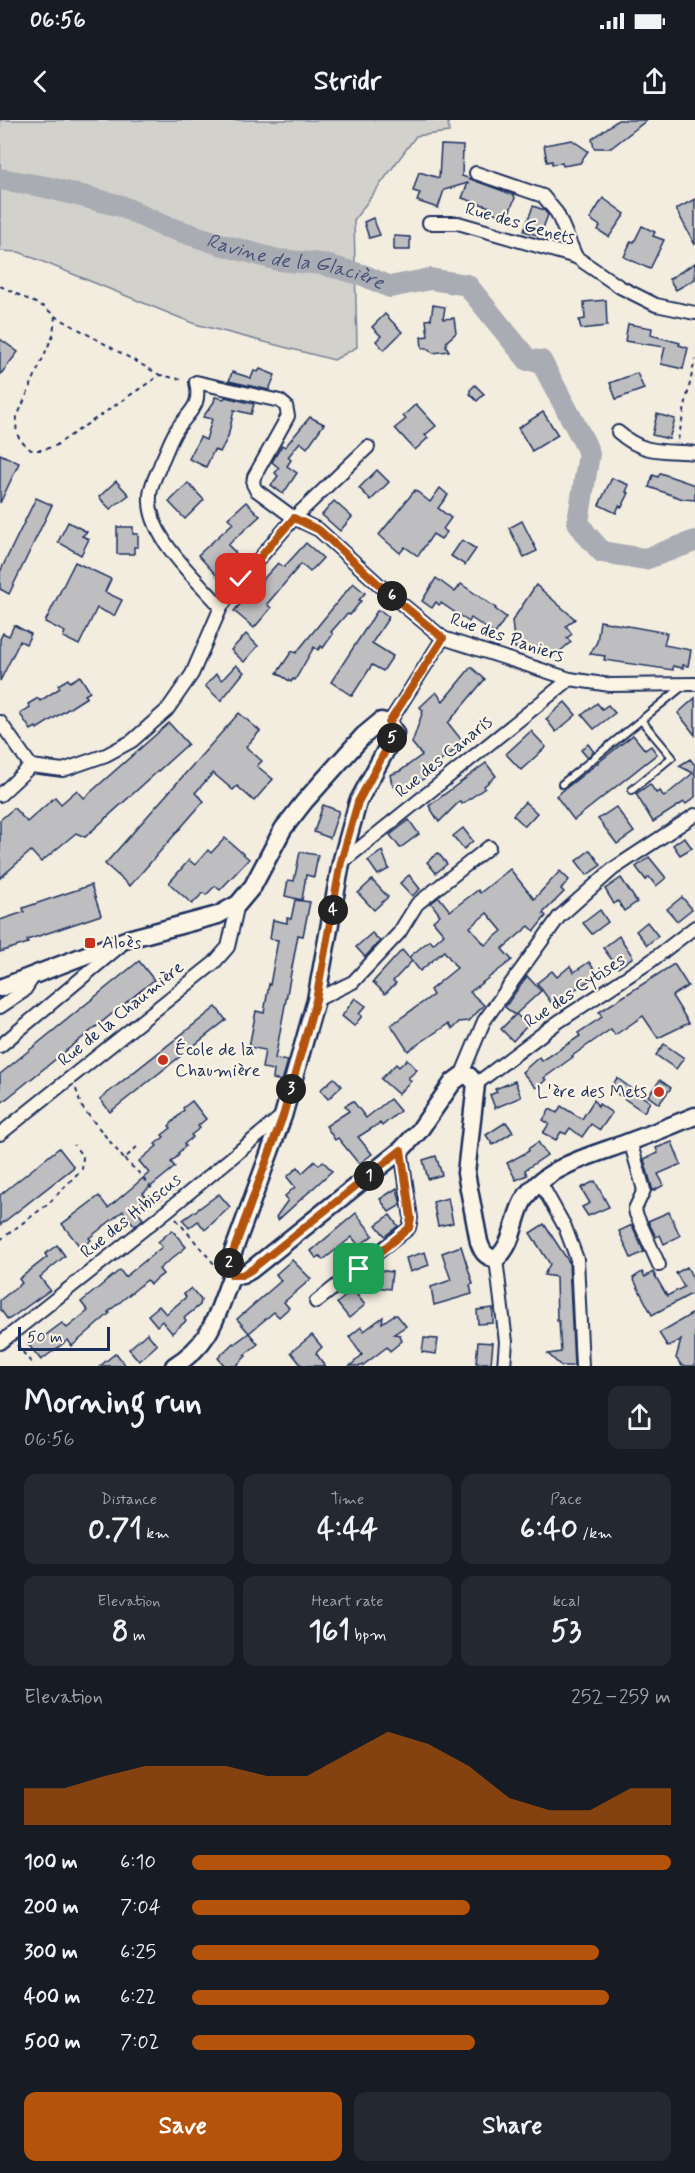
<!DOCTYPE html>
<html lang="en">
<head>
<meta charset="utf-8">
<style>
  :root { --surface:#171b24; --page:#242831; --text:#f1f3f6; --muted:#9ea1a6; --accent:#b45309 }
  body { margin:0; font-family:Mynerve,sans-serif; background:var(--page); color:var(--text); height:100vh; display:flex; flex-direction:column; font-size:22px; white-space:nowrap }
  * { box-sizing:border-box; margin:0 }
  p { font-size:20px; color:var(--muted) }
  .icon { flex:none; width:33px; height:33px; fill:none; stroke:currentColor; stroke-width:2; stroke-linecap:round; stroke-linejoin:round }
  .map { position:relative; height:1246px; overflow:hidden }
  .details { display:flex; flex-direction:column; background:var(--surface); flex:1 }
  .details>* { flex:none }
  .scale { position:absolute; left:18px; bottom:15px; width:92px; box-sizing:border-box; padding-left:6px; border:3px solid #1b2f5e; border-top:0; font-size:16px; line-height:21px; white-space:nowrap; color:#1b2f5e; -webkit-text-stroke:4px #fcf5e5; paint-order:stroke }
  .pin { position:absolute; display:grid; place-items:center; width:51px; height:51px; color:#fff; margin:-26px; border-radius:12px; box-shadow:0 3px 9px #0006 }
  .km { position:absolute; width:30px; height:30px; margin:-15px; border-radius:50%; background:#222; color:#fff; font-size:16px; line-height:30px; text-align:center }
  .round { display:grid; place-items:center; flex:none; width:63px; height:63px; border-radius:12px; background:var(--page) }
  .head { display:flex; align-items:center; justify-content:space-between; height:102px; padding:0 24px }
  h1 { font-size:33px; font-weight:800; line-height:45px }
  .figures { display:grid; grid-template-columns:repeat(3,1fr); gap:9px; height:102px; padding:6px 24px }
  .figures div { display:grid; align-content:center; border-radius:12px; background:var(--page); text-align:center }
  .figures b { font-size:30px; font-weight:800 }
  .figures small { font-size:16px; font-weight:400 }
  .figures p { font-size:16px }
  .chart { height:168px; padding:12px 24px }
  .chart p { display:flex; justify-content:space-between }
  .chart svg { width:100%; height:108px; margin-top:6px; fill:var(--accent); opacity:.7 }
  .action { display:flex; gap:12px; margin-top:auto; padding:12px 24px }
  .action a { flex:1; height:69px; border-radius:12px; background:var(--accent); color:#fff; font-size:24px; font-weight:800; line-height:69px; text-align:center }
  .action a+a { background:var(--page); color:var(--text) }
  ul { padding:0 24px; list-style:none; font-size:20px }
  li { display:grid; grid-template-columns:96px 72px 1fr; align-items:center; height:45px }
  li i { height:15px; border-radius:8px; background:var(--accent) }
  .status { display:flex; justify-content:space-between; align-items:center; height:42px; padding:0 30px; background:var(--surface); direction:ltr }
  .status svg { height:16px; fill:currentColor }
  header { display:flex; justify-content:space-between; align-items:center; height:78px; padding:0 24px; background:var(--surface); font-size:27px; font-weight:800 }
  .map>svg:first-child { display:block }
</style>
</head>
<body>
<div class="status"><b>06:56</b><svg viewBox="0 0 49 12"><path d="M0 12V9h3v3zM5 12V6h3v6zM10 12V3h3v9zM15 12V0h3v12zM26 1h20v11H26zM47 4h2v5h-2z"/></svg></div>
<header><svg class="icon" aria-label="back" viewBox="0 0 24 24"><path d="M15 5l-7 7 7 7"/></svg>Stridr<svg class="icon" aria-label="share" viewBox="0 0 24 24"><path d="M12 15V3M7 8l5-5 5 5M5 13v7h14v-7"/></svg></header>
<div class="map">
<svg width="695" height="1246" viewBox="0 0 695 1246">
  <rect width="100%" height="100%" fill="#f3ede0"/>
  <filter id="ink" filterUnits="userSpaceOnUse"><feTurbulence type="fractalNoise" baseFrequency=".0167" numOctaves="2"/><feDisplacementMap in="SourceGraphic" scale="12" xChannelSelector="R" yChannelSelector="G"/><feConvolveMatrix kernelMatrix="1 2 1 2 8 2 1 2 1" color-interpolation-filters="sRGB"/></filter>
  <g filter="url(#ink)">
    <!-- green -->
    <path fill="#d3d1cc" stroke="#778095" stroke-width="1.5" d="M0,0H448L449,12L416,16L354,100L357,227L334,240L195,204L19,132L0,131Z"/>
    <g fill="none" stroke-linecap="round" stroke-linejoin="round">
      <!-- river -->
      <path stroke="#a9acb3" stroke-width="22" id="s1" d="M0,59L46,67L121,86L161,105L223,125L278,140L322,144L363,155L390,167L430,159L467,165L528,240L541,241L585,324L589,334L578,402L586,414L602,432L645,439L695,421"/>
    </g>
    <!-- building -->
    <g fill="#bebec0" stroke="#1b2f5e" stroke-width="1.5" fill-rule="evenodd">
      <path d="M618,0H647L611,28H594L592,19Z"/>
      <path d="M572,20L588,31L580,43L563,46L562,43L552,44V41L547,42L544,25Z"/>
      <path d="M441,25L463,26L462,56L514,75L515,78L507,98L492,92L493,88L462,78L468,63L444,70L438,88L417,81L420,73L413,71L419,52L439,58Z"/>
      <path d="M603,78L625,94L609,117L598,110L600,106L590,99Z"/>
      <path d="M695,79V125L676,89Z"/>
      <path d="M533,86L544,90L548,95L540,116L524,111Z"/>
      <path d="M373,98L380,115L369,118L364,102Z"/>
      <path d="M642,106L655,112L653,116L664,120L650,149L624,137L631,121L634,122Z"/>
      <path d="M394,116L410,117V130H394Z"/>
      <path d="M695,143V159L676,170L669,159Z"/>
      <path d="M606,180L607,206L581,209L579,200L585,199L584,182Z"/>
      <path d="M433,185L445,187L443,199L454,198L456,213L447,221L446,226L449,231L433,233L427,228H422L421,217L428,216L426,200L431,199Z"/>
      <path d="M385,194L402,212L384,230L376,221L381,216L372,207Z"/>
      <path d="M628,204L652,208L651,215L680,223L679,225L688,228L683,249L661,244L665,227L625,221Z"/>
      <path d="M0,219L18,232L0,255Z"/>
      <path d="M260,249L275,255L269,270L229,261L232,252L251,258L254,251L258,252Z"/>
      <path d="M637,253L644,269L616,279L610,263Z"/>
      <path d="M475,265L484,274L477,281L470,274V270Z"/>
      <path d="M215,277L224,279L225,277L254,284L251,294L234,290L228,317L220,332L214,330L206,347L189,339L200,317L206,320L212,299L203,297L214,282Z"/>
      <path d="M416,284L436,306L425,315L428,318L415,330L395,308L406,299L403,296Z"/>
      <path d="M543,292L558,315L532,331L518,308Z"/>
      <path d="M657,294L675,299L669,319L652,315Z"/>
      <path d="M310,297L324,304L307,328L300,322L288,337L291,340L287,346L297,353L283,374L271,365L278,356L275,353L279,348L272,342L282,325L285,327Z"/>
      <path d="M0,334L19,343L0,383Z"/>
      <path d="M377,350L389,362L371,380L359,368Z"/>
      <path d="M660,353L695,365V380L683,379L649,367L653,355L658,357Z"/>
      <path d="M612,358L629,365L626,372L629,373L622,387L619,386L616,393L599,385Z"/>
      <path d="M116,361L129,375L110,389L99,377Z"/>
      <path d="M188,363L204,380L185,399L169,382Z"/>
      <path d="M440,368L448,375L438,388L451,398L443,409L447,412L441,419L433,414L418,436L405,427L400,433L379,415L415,370L430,382Z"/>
      <path d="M36,378L52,385L9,474L0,469V452Z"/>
      <path d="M334,381L352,397L340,411L322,395Z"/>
      <path d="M246,382L260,396L228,425L236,433L223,444L226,448L217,456L198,435L233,403L228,398Z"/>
      <path d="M522,401L537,431L524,437L509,408Z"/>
      <path d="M68,402L87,412L82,416L89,419L81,435L58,422Z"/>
      <path d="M117,407H133V414H138V427H134V434H117Z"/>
      <path d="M462,420L476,429L465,445L451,436Z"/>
      <path d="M306,423L323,438L310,452L301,444L267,484L271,488L254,508L234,491L278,443L284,447Z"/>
      <path d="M75,442L111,459L105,472L122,480L114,496L97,488L79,525L63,517L65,512L45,502Z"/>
      <path d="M436,458L455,472L461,464L496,488L495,489L506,497L495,514L471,498L469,502L441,483L439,485L436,482L432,488L422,481Z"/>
      <path d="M353,463L365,473L359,480L361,481L350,495L348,494L344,497L331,512L333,514L323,528L321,526L318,530L314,527L295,560L293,559L291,562L277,553L292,531L296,533Z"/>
      <path d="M536,465L575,499L566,506L572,514L567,518L571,522L553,537L515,528L512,501Z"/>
      <path d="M377,491H381L389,497L372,523L393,536L383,551L372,545L352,576L331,562Z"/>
      <path d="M600,501L667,513L664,525L691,530L688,546L683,545V548L673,546V550L604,540L605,536L590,534L597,522Z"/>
      <path d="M14,505L31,514L26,524L20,521L0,561V519L3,513L9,516Z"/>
      <path d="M246,514L258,526L244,542L231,530Z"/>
      <path d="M236,545L244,552L221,581L205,566L216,554L222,560Z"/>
      <path d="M471,547L485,559L448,603L464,623L424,654L426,657L401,675L392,664L390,655L400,651L422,635L412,623L423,591L420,587L436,572L443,581Z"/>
      <path d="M80,556L90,572L85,575L87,577L37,609L36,607L31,610L20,594L30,587L28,584L38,578L40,581L60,568L58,565L68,559L70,562Z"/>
      <path d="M695,578V615L678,593Z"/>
      <path d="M565,582L576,595L556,612L546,599Z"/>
      <path d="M597,583L602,589L608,585L615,593L594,609L582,595Z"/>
      <path d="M239,593L260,611L246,627L262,641L257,646L273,659L254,681L237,666L233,670L213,653L195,673L204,681L130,766L105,744Z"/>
      <path d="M169,603L188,624L85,717L76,713L41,742L31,731L0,758V700L14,688L27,702L55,677L61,684L77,670L84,678Z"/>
      <path d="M531,611L546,627L521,650L506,634Z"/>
      <path d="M633,615L645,630L651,626L657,634L574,700L556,676Z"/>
      <path d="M588,624L594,632L587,637L581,630Z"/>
      <path d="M690,639L695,645V677L686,684L684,682L653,702L636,674L650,664L656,673L660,671L664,677L693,653L679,646Z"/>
      <path d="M486,643L496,656L484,666L485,668L462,684L460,681L439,702L429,686Z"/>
      <path d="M525,682L537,693L525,706L513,695Z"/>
      <path d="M323,685L339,691L330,718L314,712Z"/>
      <path d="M616,687L634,712L617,724L598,699Z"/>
      <path d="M409,700L419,714L400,728L390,715Z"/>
      <path d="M463,708L473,721L464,729L453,716Z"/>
      <path d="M684,717L692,728L680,735L673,725Z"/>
      <path d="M225,718L249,739L220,770L215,766L206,775L203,773L192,784L169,763L189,740L195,745L208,730L211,733Z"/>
      <path d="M590,730L601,745L587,755L576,741Z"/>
      <path d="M382,731L389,749L378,755L368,741Z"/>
      <path d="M300,732L318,735L314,757L306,755L302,780L285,776L288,760L294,761Z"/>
      <path d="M438,733L447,744L436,753L427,742Z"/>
      <path d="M649,737L666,758L656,766L649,757L646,760L636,747Z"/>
      <path d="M510,749L534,779L560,751L569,760L561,769L564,772L543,793L546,796L534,811L529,806L502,829L512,840L470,872L484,885L469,901L459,902L452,909L448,904L408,931L391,905L433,875L430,870L457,848L444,831L420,851L409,837L430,820L433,824L444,814L433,801L440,795L431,783L439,777L450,791L478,770L480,773ZM487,793L502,811L485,825L470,807Z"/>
      <path d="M409,755L420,769L412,776L400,763Z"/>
      <path d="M621,758L637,782L624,791L618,781L614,784L605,769Z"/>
      <path d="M372,760L388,777L374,790L358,773Z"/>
      <path d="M91,765L101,795L27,820L28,823L0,832V800L24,792L23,788Z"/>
      <path d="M682,777L692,789L677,801L667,789Z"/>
      <path d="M295,780L310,782L303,816L298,815L275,939L288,941L282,961L273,959L274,950L262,948L265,930L249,927L256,891L264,893L269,864L270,865L278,820L270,819L273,800L287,803V798L291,799Z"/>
      <path d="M600,790L608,802L592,814L583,803Z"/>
      <path d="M647,802L658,816L647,825L636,811Z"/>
      <path d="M372,813L380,821L365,837L356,827Z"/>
      <path d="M619,816L633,837L618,848L603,828Z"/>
      <path d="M402,830L412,841L393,861L396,863L385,874L373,862Z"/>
      <path d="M139,841L154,860L0,984V954Z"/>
      <path d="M589,842L598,855L552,884L537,863L552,851L557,857L570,846L574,852Z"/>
      <path d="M674,844L688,866L672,876L689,903L658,918L643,896L615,915L611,909L572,936L573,937L544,958L546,960L536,968L522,952L539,937L542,941L580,916L578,913L602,897L599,892Z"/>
      <path d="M527,856L541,871L516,894L528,905L513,921L501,909L515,895L505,887Z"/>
      <path d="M355,878L366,886L359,894L362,896L354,906L342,896Z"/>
      <path d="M216,887L226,900L110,992L100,979Z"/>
      <path d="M664,924L684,938L676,949L656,935Z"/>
      <path d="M407,939L417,950L408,958L411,961L398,974L381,959L396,944L399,947Z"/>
      <path d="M334,958L342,966L328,979L320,970Z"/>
      <path d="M617,958L650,982L644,992L610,969Z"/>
      <path d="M660,960L671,968L659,984L648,976Z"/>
      <path d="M515,961L521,977L495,988L490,975L497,972L495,969Z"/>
      <path d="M390,979L400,991L382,1006L380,1003L358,1017L372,1034L359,1044L338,1018L335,1020L326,1006L349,991L345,986L353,981L366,998Z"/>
      <path d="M594,980L598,987L599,984L612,993L600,1010L591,1004L582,1017L570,1008L566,1014L561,1012L556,1020L543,1013L549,1004L543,1000L550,989L557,993L561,986L582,999Z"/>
      <path d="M192,981L206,999L198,1006L200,1008L191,1015L193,1017L184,1024L186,1026L178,1033L179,1035L171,1042L175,1047L143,1073L149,1081L137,1091L143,1099L135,1106L123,1091L89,1118L91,1120L81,1128L62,1104L99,1076L108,1088L149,1053L139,1041L157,1026L155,1024L164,1017L162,1015L171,1008L169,1006L184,990L183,988Z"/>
      <path d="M506,1002L513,1012L493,1025L486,1015Z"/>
      <path d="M538,1022L547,1035L525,1050L527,1055L516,1060L507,1043L529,1031L528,1029Z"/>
      <path d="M672,1022L681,1044L658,1054L664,1065L653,1071L644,1039L658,1033L656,1028Z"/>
      <path d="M59,1028L74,1047L0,1105V1075Z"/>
      <path d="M436,1036L442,1055L428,1059L423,1040Z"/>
      <path d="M315,1041L319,1045L323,1041L332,1051L278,1100L276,1097L288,1080L285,1076L295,1067L287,1057L298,1047L302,1053Z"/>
      <path d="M595,1061L609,1087L588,1096L582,1087L590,1083L581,1068Z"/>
      <path d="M397,1068L401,1085L389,1092L380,1079Z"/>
      <path d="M219,1074L230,1087L205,1110L198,1101L189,1108L183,1100Z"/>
      <path d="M448,1078L453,1103L438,1106L433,1082Z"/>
      <path d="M669,1092L680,1116L664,1124L660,1115L656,1117L648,1101Z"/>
      <path d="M356,1093L373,1115L359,1126L352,1117L323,1140L320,1136L316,1138L311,1131Z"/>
      <path d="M390,1095L398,1106L385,1116L376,1105Z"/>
      <path d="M544,1104L569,1142L574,1246H561L548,1234L561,1232L559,1201H557L556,1157L544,1155L550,1144L530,1113Z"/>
      <path d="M632,1105L644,1132L631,1138L619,1111Z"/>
      <path d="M172,1110L186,1127L159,1149L163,1154L150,1164L147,1160L108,1192L110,1193L72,1226L68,1220L41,1240L28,1224L41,1214L43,1217L62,1203L67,1208L88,1191L81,1182L120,1150L125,1157L162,1127L158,1122Z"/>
      <path d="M57,1125L65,1136L40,1157L50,1170L8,1200L0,1189V1180L22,1163L19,1159L47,1137L45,1134Z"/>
      <path d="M461,1126L473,1164L470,1165L472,1174L434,1185L431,1167L451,1160L442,1133Z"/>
      <path d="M425,1132L429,1145L410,1152L406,1138Z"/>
      <path d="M292,1140L311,1159L284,1182L289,1188L279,1197L274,1192L249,1213L237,1199L281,1161L276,1154Z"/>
      <path d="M687,1147L695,1162V1172L652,1195L633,1158L642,1152L645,1157L653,1152L667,1176L684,1167L676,1153Z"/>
      <path d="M378,1150L392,1152L390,1169L376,1167Z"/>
      <path d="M191,1168L201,1180L200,1185L184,1198L186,1201L172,1213L162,1201L157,1206L148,1195L159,1186L166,1194L186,1177L184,1174Z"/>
      <path d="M353,1170L365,1185L349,1198L337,1183Z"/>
      <path d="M493,1188V1203L478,1204L477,1190Z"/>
      <path d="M695,1192V1246H682L676,1238L681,1220L668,1227L659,1213Z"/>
      <path d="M394,1195H397L406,1206L394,1214L400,1215L402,1221L390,1231L387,1227L362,1246H350L362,1235L349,1217L361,1207L364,1211L383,1197L382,1203Z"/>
      <path d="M147,1213L157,1225L139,1241L129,1229Z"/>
      <path d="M249,1213L258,1224L244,1235L246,1236L236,1246H225L218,1238L233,1223L234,1224Z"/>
      <path d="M312,1215L322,1227L316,1233L325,1246H302L291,1232Z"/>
      <path d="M424,1218L438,1219L436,1234L422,1232Z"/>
      <path d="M478,1222L493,1223L491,1243H476Z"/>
      <path d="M116,1233L126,1246H100Z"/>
    </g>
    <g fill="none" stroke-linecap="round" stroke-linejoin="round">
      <defs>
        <g id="lane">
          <path d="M562,664L682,567"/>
          <path d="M632,670L672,637L641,600"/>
        </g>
        <g id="street">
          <path d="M476,53L543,76L557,93L576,137"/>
          <path d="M429,103H458L576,137L620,167L656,185L695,193"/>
          <path d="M618,312C644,335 662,330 695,333"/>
          <path d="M221,487C196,458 141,412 151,369C153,360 158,352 161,343C167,331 171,317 179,306C192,289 201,285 196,262L280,281L286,286L288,296L254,357L253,364L256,370L294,398L319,410L386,471L443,518L570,559L610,565L695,564"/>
          <path d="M0,602L31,646"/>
          <path d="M389,603L443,518"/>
          <path d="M0,675L31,646L63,650L106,635L132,621L167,590L192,554L221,487L241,460L294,398L368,327"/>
          <path d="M341,743L570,559"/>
          <path d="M316,880L353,862L399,813L417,784L489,727"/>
          <path d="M0,887L24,871L35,854"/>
          <path d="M0,926L120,826"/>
          <path d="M461,956L484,901L559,797L613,749L695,695"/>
          <path d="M476,964L558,902L651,841L695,807"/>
          <path d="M0,1014L214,843L228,827L238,784"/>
          <path d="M630,1021L644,1070L635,1089L636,1094L659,1145"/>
          <path d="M540,1062L565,1107L577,1139L582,1246"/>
          <path d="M496,1139L506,1222L504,1246"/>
          <path d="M316,1182L409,1108L411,1098L401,1030"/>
          <path d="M0,1223L168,1090L282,996"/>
        </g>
        <g id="secondary">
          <path d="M0,868L128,819L218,795L238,784L253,766L283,709L304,682L363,616L381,601L389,603L395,613L358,682L341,743L316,880L283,996L229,1143V1149L232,1155H242L251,1150L401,1030L419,1011L453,962L461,956H469L476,964L466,1053L479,1122C482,1131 485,1137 496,1139C517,1122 512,1090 531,1070C556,1044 593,1035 626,1023C649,1015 672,1005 695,996"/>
          <path d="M174,1246C213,1222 216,1195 232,1155"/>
        </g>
      </defs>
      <!-- lane casing -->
      <use href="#lane" stroke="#1b2f5e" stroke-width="10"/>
      <!-- street casing -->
      <use href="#street" stroke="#1b2f5e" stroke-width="16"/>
      <!-- secondary casing -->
      <use href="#secondary" stroke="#1b2f5e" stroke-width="21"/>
      <!-- path -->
      <g stroke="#1b2f5e" stroke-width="2" stroke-dasharray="4.5 4.5" stroke-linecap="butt">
        <path d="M0,166L44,187L55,196L53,215L17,297C15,315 17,318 31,330H42L55,326L160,255L184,260"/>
        <path d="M55,196L160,255"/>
        <path d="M678,320L695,239"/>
        <path d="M76,969L81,986L124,1039L140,1024"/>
        <path d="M124,1039L139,1053L161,1080"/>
        <path d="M176,1099L215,1145"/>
        <path d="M0,1120L48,1084L82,1049L83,1037L74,1025"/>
        <path d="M17,1225L34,1246"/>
      </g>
      <!-- lane -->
      <use href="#lane" stroke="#fcf5e5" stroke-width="6"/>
      <!-- street -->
      <use href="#street" stroke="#fcf5e5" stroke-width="12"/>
      <!-- secondary -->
      <use href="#secondary" stroke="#fcf5e5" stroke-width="16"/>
    </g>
  </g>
  <g fill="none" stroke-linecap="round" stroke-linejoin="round" filter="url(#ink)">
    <defs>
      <path id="route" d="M241,459L294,398L319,410L386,471L443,518L389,603L395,613L358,682L341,742L316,880L283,996L229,1143V1149L232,1155H242L251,1150L401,1030L411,1098L409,1108L359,1149"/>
    </defs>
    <!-- route casing -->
    <use href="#route" stroke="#fff" stroke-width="12"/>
    <!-- route -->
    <use href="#route" stroke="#b45309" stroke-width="8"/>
  </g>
  <!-- markers -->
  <g fill="#c8321e" stroke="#fcf5e5" stroke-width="2">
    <rect x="84" y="817" width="12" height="12" rx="3"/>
    <circle cx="163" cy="940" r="6"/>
    <circle cx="659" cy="972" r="6"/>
  </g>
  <g text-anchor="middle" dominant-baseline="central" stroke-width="4.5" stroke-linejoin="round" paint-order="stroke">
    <!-- street labels -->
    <g font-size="18" fill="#1b2f5e" stroke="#fcf5e5">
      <text transform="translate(520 104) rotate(16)">Rue des Genets</text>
      <text transform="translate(507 518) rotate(19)">Rue des Paniers</text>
      <text transform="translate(444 637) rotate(-39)">Rue des Canaris</text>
      <text transform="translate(575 871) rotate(-34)">Rue des Cytises</text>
      <text transform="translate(121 894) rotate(-39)">Rue de la Chaumière</text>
      <text transform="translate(131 1096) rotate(-39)">Rue des Hibiscus</text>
    </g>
    <!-- poi labels -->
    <g font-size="18" fill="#1b2f5e" stroke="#fcf5e5" text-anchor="start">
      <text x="102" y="823">Aloès</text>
      <text x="175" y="930">École de la<tspan x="175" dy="21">Chaumière</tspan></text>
      <text x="647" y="972" text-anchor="end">L'ère des Mets</text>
    </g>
    <!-- water labels -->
    <g font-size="20" font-style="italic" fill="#465478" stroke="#fcf5e5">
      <text stroke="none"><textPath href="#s1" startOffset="308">Ravine de la Glacière</textPath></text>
    </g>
  </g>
</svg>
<div class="scale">50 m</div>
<div class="pin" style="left:359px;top:1149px;background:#1e9e55"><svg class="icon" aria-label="arrive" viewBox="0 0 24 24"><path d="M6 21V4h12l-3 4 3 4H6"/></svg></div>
<div class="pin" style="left:241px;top:459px;background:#d93025"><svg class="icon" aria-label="check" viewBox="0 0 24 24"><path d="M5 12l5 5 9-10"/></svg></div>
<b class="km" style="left:369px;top:1056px">1</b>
<b class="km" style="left:229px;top:1143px">2</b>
<b class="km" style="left:291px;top:969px">3</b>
<b class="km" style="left:333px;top:790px">4</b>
<b class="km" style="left:392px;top:618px">5</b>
<b class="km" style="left:392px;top:476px">6</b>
</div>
<section class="details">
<div class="head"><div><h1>Morning run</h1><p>06:56</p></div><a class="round"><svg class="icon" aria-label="share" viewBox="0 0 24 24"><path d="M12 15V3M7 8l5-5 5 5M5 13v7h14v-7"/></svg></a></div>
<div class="figures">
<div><p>Distance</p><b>0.71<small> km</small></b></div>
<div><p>Time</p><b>4:44</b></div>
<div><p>Pace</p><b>6:40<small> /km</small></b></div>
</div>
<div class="figures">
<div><p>Elevation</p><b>8<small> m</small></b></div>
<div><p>Heart rate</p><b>161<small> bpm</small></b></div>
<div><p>kcal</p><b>53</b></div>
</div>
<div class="chart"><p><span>Elevation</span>252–259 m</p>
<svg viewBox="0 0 160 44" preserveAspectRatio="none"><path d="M0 44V29L10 29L20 24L30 20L40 20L50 20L60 24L70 24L80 15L90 6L100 11L110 20L120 33L130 38L140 38L150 29L160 29V44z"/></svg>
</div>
<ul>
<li><b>100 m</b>6:10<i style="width:100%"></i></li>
<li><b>200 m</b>7:04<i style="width:58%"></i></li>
<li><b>300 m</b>6:25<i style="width:85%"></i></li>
<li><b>400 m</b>6:22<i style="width:87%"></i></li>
<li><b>500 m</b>7:02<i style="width:59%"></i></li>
</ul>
<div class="action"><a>Save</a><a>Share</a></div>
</section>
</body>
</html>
